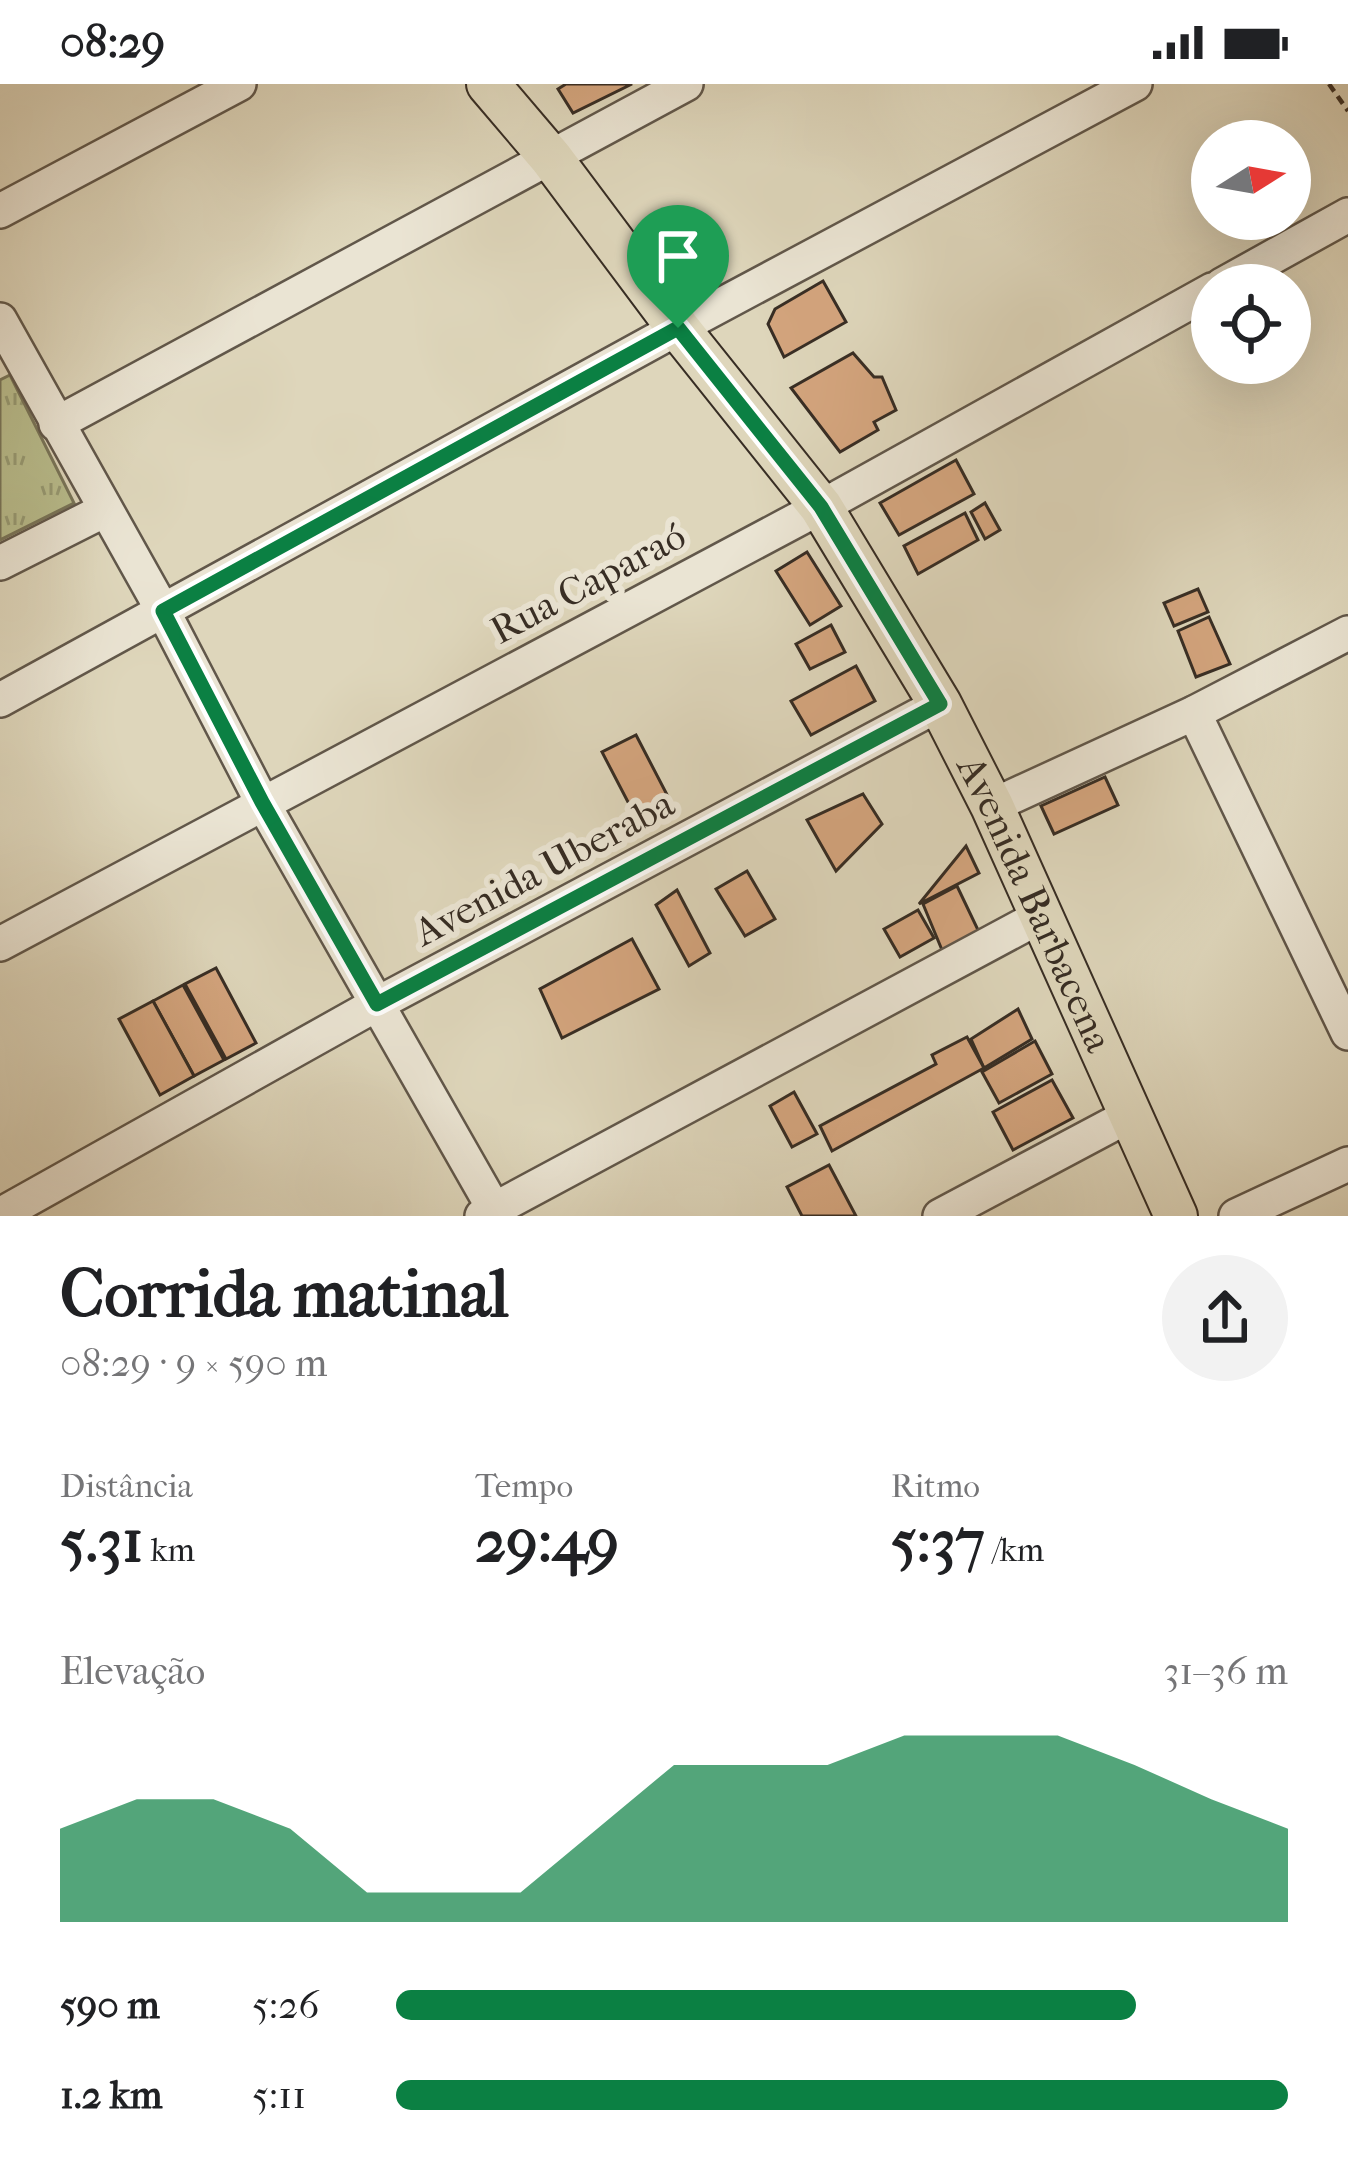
<!DOCTYPE html>
<html lang="pt">
<head>
<meta charset="utf-8">
<style>
  :root { --surface:#fff; --page:#f2f2f2; --text:#202124; --muted:#757577; --accent:#0b8043 }
  body { margin:0; font-family:"IM FELL French Canon",serif; background:var(--page); color:var(--text); height:100vh; display:flex; flex-direction:column; font-size:45px; white-space:nowrap }
  * { box-sizing:border-box; margin:0 }
  p { font-size:39px; color:var(--muted) }
  .icon { flex:none; width:66px; height:66px; fill:none; stroke:currentColor; stroke-width:2; stroke-linecap:round; stroke-linejoin:round }
  .map { position:relative; height:1132px; overflow:hidden }
  .drawer { display:flex; flex-direction:column; background:var(--surface); flex:1 }
  .drawer>* { flex:none }
  .needle { width:78px; rotate:79deg }
  .buttons { position:absolute; left:1191px; top:36px; display:grid; gap:24px }
  .buttons a { display:grid; place-items:center; width:120px; height:120px; border-radius:50%; background:var(--surface); box-shadow:0 12px 48px #0002; font-size:60px }
  .pin { position:absolute; display:grid; place-items:center; width:102px; height:102px; color:#fff; margin:-123px -51px; border-radius:50% 50% 50% 0; rotate:-45deg; box-shadow:0 0 12px #0007 }
  .pin .icon { rotate:45deg }
  .round { display:grid; place-items:center; flex:none; width:126px; height:126px; border-radius:63px; background:var(--page) }
  .head { display:flex; align-items:center; justify-content:space-between; height:204px; padding:0 60px }
  h1 { font-size:66px; font-weight:700; line-height:90px }
  .stats { display:grid; grid-template-columns:repeat(3,1fr); gap:18px; height:204px; padding:12px 60px }
  .stats div { display:grid; align-content:center }
  .stats b { font-size:60px; font-weight:700 }
  .stats small { font-size:33px; font-weight:400 }
  .stats p { font-size:33px }
  .chart { height:336px; padding:24px 60px }
  .chart p { display:flex; justify-content:space-between }
  .chart svg { width:100%; height:216px; margin-top:12px; fill:var(--accent); opacity:.7 }
  ul { padding:0 60px; list-style:none; font-size:39px }
  li { display:grid; grid-template-columns:192px 144px 1fr; align-items:center; height:90px }
  li i { height:30px; border-radius:15px; background:var(--accent) }
  .status { display:flex; justify-content:space-between; align-items:center; height:84px; padding:0 60px; background:var(--surface); direction:ltr }
  .status svg { height:33px; fill:currentColor }
  .map>svg:first-child { display:block }
</style>
</head>
<body>
<div class="status"><b>08:29</b><svg viewBox="0 0 49 12"><path d="M0 12V9h3v3zM5 12V6h3v6zM10 12V3h3v9zM15 12V0h3v12zM26 1h20v11H26zM47 4h2v5h-2z"/></svg></div>
<div class="map">
<svg width="1348" height="1132" viewBox="0 0 1348 1132">
  <defs>
    <pattern id="grass-tufts" width="24" height="20" patternUnits="userSpaceOnUse" patternTransform="scale(3)"><rect width="24" height="20" fill="#b8bc8c"/><path d="M3 7l-1-3M5 7V3M7 7l1-3M15 17l-1-3M17 17v-4M19 17l1-3" fill="none" stroke="#969972"/></pattern>
  </defs>
  <rect width="100%" height="100%" fill="#ded6bb"/>
  <filter id="stains"><feTurbulence type="fractalNoise" baseFrequency=".00167" numOctaves="4"/><feColorMatrix values="0 0 0 0 .2 0 0 0 0 .09 0 0 0 0 .02 0 0 0 .5 -.17"/></filter>
  <radialGradient id="worn" r=".72"><stop offset=".6" stop-color="#630" stop-opacity="0"/><stop offset="1" stop-color="#630" stop-opacity=".3"/></radialGradient>
  <!-- grass -->
  <path fill="url(#grass-tufts)" stroke="#787458" stroke-width="3" d="M10,291L74,419L0,456V296Z"/>
  <!-- building -->
  <g fill="#d4a57e" stroke="#372d24" stroke-width="3">
    <path d="M566,0H632L573,29L558,5Z"/>
    <path d="M823,197L846,238L784,273L768,240L775,225Z"/>
    <path d="M853,269L874,293H882L896,326L874,338L878,346L840,368L791,304Z"/>
    <path d="M956,376L974,410L899,451L880,419Z"/>
    <path d="M985,419L1000,446L985,455L971,428Z"/>
    <path d="M965,429L978,456L918,490L904,462Z"/>
    <path d="M807,468L841,522L810,541L776,487Z"/>
    <path d="M1198,505L1208,528L1174,542L1164,519Z"/>
    <path d="M1209,533L1230,580L1196,593L1178,547Z"/>
    <path d="M831,541L845,568L810,585L796,560Z"/>
    <path d="M856,582L875,617L811,651L791,617Z"/>
    <path d="M636,651L676,728L641,743L602,668Z"/>
    <path d="M1105,693L1118,721L1054,750L1041,722Z"/>
    <path d="M863,710L882,740L836,787L807,736Z"/>
    <path d="M966,762L979,789L919,820Z"/>
    <path d="M747,787L775,835L745,852L716,805Z"/>
    <path d="M957,802L979,848L942,866L923,820Z"/>
    <path d="M677,806L710,869L689,882L656,821Z"/>
    <path d="M918,826L934,854L900,873L884,845Z"/>
    <path d="M632,855L659,905L562,954L540,905Z"/>
    <path d="M216,884L256,959L226,975L185,900Z"/>
    <path d="M183,901L224,976L194,992L153,917Z"/>
    <path d="M153,917L194,992L160,1011L119,935Z"/>
    <path d="M1018,925L1032,955L984,984L971,955Z"/>
    <path d="M967,953L984,984L832,1067L820,1042L936,980L932,971Z"/>
    <path d="M1035,957L1052,990L999,1019L982,988Z"/>
    <path d="M1052,996L1073,1034L1013,1066L993,1028Z"/>
    <path d="M794,1008L817,1050L792,1063L770,1022Z"/>
    <path d="M829,1081L856,1132H802L787,1103Z"/>
  </g>
  <g fill="none" stroke-linecap="round" stroke-linejoin="round">
    <defs>
      <g id="minor">
        <path d="M0,127L239,0"/>
        <path d="M1222,201L1348,131"/>
        <path d="M0,236L163,527L262,718L498,1132"/>
        <path d="M56,340L686,0"/>
        <path d="M0,479L105,426"/>
        <path d="M0,616L678,244L1135,0"/>
        <path d="M1194,629L1348,949"/>
        <path d="M992,722L1194,629L1348,549"/>
        <path d="M0,860L821,423L1212,206"/>
        <path d="M0,1131L377,920L940,620"/>
        <path d="M482,1132L1041,832"/>
        <path d="M940,1132L1132,1030"/>
        <path d="M1236,1132L1348,1080"/>
      </g>
      <g id="major">
        <path id="s1" d="M488,0L551,74L678,244L821,423L940,620L992,722L1176,1132"/>
      </g>
    </defs>
    <!-- minor casing -->
    <use href="#minor" stroke="#61574a" stroke-width="38"/>
    <!-- major casing -->
    <use href="#major" stroke="#372d24" stroke-width="46"/>
    <!-- path -->
    <path stroke="#372d24" stroke-width="4.5" stroke-dasharray="9 6" stroke-linecap="butt" d="M1329,0L1348,27"/>
    <!-- minor -->
    <use href="#minor" stroke="#eae4d3" stroke-width="33"/>
    <!-- major -->
    <use href="#major" stroke="#ded6bb" stroke-width="42"/>
  </g>
  <g fill="none" stroke-linecap="round" stroke-linejoin="round">
    <defs>
      <path id="route" d="M678,244L821,423L940,620L377,920L262,718L163,527Z"/>
    </defs>
    <!-- route casing -->
    <use href="#route" stroke="#fff" stroke-width="24"/>
    <!-- route -->
    <use href="#route" stroke="#0b8043" stroke-width="15"/>
  </g>
  <g text-anchor="middle" dominant-baseline="central" stroke-width="12" stroke-linejoin="round" paint-order="stroke">
    <!-- street labels -->
    <g font-size="39" fill="#372d24" stroke="#eae4d3">
      <text transform="translate(588 499) rotate(-28)">Rua Caparaó</text>
      <text transform="translate(544 784) rotate(-28)">Avenida Uberaba</text>
      <text stroke="none"><textPath href="#s1" startOffset="990">Avenida Barbacena</textPath></text>
    </g>
  </g>
  <rect width="100%" height="100%" filter="url(#stains)"/>
  <rect width="100%" height="100%" fill="url(#worn)"/>
</svg>
<div class="buttons">
<a><svg class="needle" viewBox="-14 -14 28 28"><path d="M0-13l5 13h-10z" fill="#e53935"/><path d="M0 13l5-13h-10z" fill="#757577"/></svg></a>
<a><svg class="icon" aria-label="locate" viewBox="0 0 24 24"><circle cx="12" cy="12" r="6"/><path d="M12 2v4M12 18v4M2 12h4M18 12h4"/></svg></a>
</div>
<div class="pin" style="left:678px;top:244px;background:#1e9e55"><svg class="icon" aria-label="arrive" viewBox="0 0 24 24"><path d="M6 21V4h12l-3 4 3 4H6"/></svg></div>
</div>
<section class="drawer">
<div class="head"><div><h1>Corrida matinal</h1><p>08:29 · 9 × 590 m</p></div><a class="round"><svg class="icon" aria-label="share" viewBox="0 0 24 24"><path d="M12 15V3M7 8l5-5 5 5M5 13v7h14v-7"/></svg></a></div>
<div class="stats">
<div><p>Distância</p><b>5.31<small> km</small></b></div>
<div><p>Tempo</p><b>29:49</b></div>
<div><p>Ritmo</p><b>5:37<small> /km</small></b></div>
</div>
<div class="chart"><p><span>Elevação</span>31–36 m</p>
<svg viewBox="0 0 160 44" preserveAspectRatio="none"><path d="M0 44V25L10 19L20 19L30 25L40 38L50 38L60 38L70 25L80 12L90 12L100 12L110 6L120 6L130 6L140 12L150 19L160 25V44z"/></svg>
</div>
<ul>
<li><b>590 m</b>5:26<i style="width:83%"></i></li>
<li><b>1.2 km</b>5:11<i style="width:100%"></i></li>
</ul>
</section>
</body>
</html>
